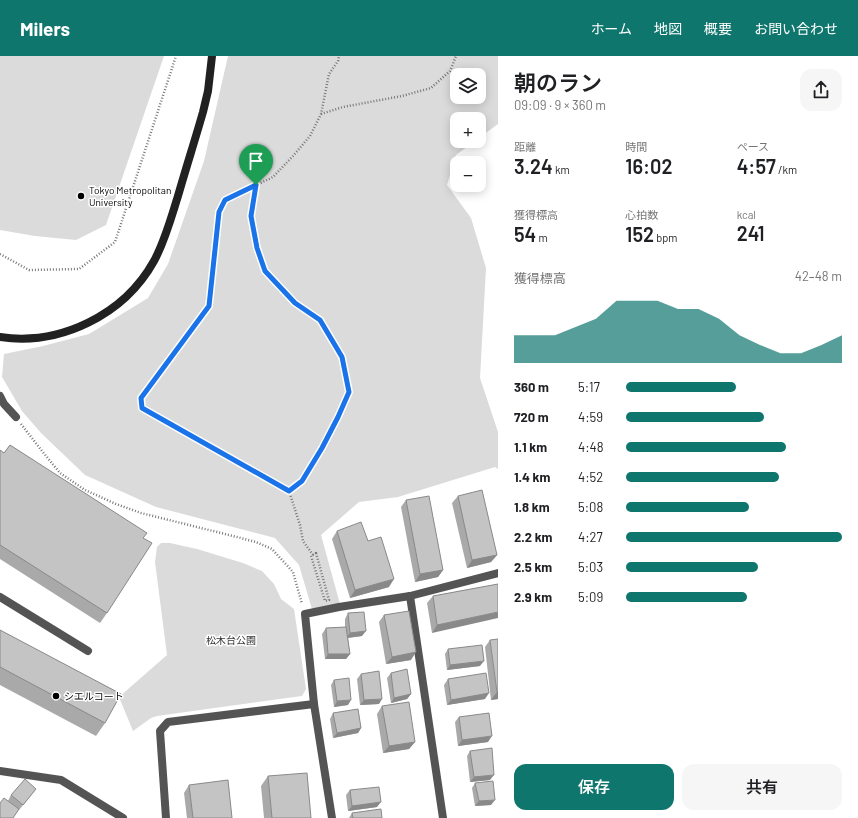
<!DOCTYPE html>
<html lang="ja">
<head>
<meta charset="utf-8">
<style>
  :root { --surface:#fff; --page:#f6f6f6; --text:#202124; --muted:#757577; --accent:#0f766e }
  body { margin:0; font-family:Barlow,"Noto Sans JP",sans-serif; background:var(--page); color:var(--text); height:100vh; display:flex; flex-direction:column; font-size:15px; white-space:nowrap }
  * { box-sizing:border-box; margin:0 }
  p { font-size:13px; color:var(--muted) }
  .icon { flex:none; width:22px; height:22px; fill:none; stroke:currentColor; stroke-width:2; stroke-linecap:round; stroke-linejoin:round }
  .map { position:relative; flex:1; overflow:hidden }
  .side { display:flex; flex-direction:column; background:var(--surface); width:360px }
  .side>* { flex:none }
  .buttons { position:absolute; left:450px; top:12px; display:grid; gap:8px }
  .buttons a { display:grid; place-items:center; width:36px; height:36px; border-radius:8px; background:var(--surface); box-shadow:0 2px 10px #0003; font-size:20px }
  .pin { position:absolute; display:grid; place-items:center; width:34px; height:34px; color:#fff; margin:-41px -17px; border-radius:50% 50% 50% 0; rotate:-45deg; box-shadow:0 0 4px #0007 }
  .pin .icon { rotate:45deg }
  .round { display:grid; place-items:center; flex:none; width:42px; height:42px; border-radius:12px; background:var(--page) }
  .head { display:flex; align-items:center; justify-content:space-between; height:68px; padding:0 16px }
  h1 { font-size:22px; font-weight:600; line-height:30px }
  .stats { display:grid; grid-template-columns:repeat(3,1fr); gap:6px; height:68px; padding:4px 16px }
  .stats div { display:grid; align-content:center }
  .stats b { font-size:20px; font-weight:600 }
  .stats small { font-size:11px; font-weight:400 }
  .stats p { font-size:11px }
  .chart { height:112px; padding:8px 16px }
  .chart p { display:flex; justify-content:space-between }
  .chart svg { width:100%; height:72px; margin-top:4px; fill:var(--accent); opacity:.7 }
  .primary-button { display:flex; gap:8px; margin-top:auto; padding:8px 16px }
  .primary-button a { flex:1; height:46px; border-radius:12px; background:var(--accent); color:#fff; font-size:16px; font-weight:600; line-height:46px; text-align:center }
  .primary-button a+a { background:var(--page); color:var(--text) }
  ul { padding:0 16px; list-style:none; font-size:13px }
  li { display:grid; grid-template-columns:64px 48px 1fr; align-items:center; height:30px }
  li i { height:10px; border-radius:5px; background:var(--accent) }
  header { display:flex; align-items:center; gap:24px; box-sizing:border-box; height:56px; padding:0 20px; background:var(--accent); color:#fff }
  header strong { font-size:19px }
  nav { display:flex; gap:22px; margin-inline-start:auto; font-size:14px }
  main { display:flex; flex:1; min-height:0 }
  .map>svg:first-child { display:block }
</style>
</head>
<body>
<header>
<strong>Milers</strong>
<nav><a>ホーム</a><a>地図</a><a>概要</a><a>お問い合わせ</a></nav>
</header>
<main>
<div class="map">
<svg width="498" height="762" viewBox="0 0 498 762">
  <rect width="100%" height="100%" fill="#fff"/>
  <!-- green -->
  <g fill="#dbdbdb" fill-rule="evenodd">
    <path d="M0,0H164L106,169L76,184L35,180L0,174Z"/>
    <path d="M228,0H498V68L479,82V63H457V85H475L456,99L447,129L471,162L486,212L480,322L498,376V413L495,411L398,441L359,446L321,479L340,548L312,553L299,509L275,482L156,451L85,419L41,377L22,355L2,321L4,298L43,290L89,278L148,242L168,208L204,105ZM457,19H479V41H457Z"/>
    <path d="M161,487H170L197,493L243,507L262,515L274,528L281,543L294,553L306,633L302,640L157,660L151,662L133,675L119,641L167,599L155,506L157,491Z"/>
  </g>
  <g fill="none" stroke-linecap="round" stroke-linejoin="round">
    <!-- path -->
    <g stroke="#767676" stroke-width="2.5" stroke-dasharray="1 2" stroke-linecap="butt">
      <path d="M321,58L343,51L402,40L431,32L450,15L456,0"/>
      <path d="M256,130L251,160L257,192L265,215L295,247L320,264L342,301L349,336L338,361L322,393L302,425L289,435"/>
      <path d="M0,198L29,214L79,213L115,186L176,0"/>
      <path d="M21,368L42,395L60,417L85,434L116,448L141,457L237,481L256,486L272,493L293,516L302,548"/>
      <path d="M316,497L329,544L325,545L311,500Z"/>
      <path d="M313,499L303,485L300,469L289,435L142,352L141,342L209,250L219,156L225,144L273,121L293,100L310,80L321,58L329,18L338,5L339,0"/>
    </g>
    <!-- street -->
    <g stroke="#545454" stroke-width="8">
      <path d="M0,340L4,348L16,361"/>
      <path d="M410,540L443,762"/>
      <path d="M0,541L88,595"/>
      <path d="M0,715L61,724L123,762"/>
      <path d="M166,762L160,675L168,666L314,648"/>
      <path d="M332,762L314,648L305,558L339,551L410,540L498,517"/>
    </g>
    <!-- secondary -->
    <path stroke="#212121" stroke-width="8" d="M0,281C60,290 124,259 154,205C165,185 171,162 178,140C186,112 195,84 203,56L208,35L212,0"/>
  </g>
  <!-- wall -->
  <g fill="#a9a9a9">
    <path d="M10,389L143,482L107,557L100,567L0,503V394L4,397Z"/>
    <path d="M458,440L497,499L491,506L467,512L452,447Z"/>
    <path d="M406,444L443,514L438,521L415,526L401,451Z"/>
    <path d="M337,475L368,485L389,531L350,542L332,483Z"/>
    <path d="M498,528L432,577L427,547L433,540Z"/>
    <path d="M348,557L362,580L348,582L350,598L346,603H325L322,578L326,572L345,571V563Z"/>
    <path d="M384,559L411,604L386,608L379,566Z"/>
    <path d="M0,574L105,667L96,680L0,629Z"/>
    <path d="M490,584L498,643L491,644L485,591Z"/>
    <path d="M448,593L480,610L447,614L445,598Z"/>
    <path d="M391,617L411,638L407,643L391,647L387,622Z"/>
    <path d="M361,618L379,648L360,649L357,623Z"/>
    <path d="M448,623L485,643L447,649L444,629Z"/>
    <path d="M334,624L348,649L334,651L331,629Z"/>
    <path d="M382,650L415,686L409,693L383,697L377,658Z"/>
    <path d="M333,657L361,672L358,677L333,682L330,663Z"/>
    <path d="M459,661L488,686L458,690L455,666Z"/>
    <path d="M470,695L490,724L470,726L467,700Z"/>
    <path d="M268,720L311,762H264L261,730Z"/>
    <path d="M475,727L491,749L475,750L472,732Z"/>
    <path d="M189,729L232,762H187L184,737Z"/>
    <path d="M36,733L19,754L8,745L11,739Z"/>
    <path d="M350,734L377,751L348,755L346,739Z"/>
    <path d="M352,757L382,762H349Z"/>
  </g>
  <!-- shaded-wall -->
  <g fill="#898989">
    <path d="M497,499L491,506L467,512L472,504Z"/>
    <path d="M443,514L438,521L415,526L420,518Z"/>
    <path d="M394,523L389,531L350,542L355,534Z"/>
    <path d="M498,556V562L432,577L437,569Z"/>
    <path d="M366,575L362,580L346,582L350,577Z"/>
    <path d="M416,596L411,604L386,608L392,601Z"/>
    <path d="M328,598H350L346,603H325Z"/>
    <path d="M484,605L480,610L447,614L450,609Z"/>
    <path d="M497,636H498V643L491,644Z"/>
    <path d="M489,637L485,643L447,649L451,644Z"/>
    <path d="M411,638L407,643L391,647L394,642Z"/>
    <path d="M382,643L379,648L360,649L364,644Z"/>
    <path d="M351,644L348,649L334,651L337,645Z"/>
    <path d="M361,672L358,677L333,682L337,677Z"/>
    <path d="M492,680L488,686L458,690L462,684Z"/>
    <path d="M415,686L409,693L383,697L389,690Z"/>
    <path d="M494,719L490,724L470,726L474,721Z"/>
    <path d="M495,744L491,749L475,750L479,745Z"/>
    <path d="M381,746L377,751L348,755L352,750Z"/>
  </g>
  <!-- building -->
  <g fill="#c4c4c4" stroke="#898989">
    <path d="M10,389L147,477L143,482L152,487L107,557L0,489V394L4,397Z"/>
    <path d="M482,434L497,499L472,504L458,440Z"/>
    <path d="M429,440L443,514L420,518L406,444Z"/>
    <path d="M361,466L368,485L381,481L394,523L355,534L337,475Z"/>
    <path d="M498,528V556L437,569L433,540Z"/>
    <path d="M409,555L416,596L392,601L384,559Z"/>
    <path d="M364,556L366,575L350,577L348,557Z"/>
    <path d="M346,571L350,598H328L326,572Z"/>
    <path d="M0,574L121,638L105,667L0,611Z"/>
    <path d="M498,583V636H497L490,584Z"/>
    <path d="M482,589L484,605L450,609L448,593Z"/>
    <path d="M407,613L411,638L394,642L391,617Z"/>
    <path d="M379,615L382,643L364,644L361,618Z"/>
    <path d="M486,617L489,637L451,644L448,623Z"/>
    <path d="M349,622L351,644L337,645L334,624Z"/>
    <path d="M409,646L415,686L389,690L382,650Z"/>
    <path d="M358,653L361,672L337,677L333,657Z"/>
    <path d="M489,657L492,680L462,684L459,661Z"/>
    <path d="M492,692L494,719L474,721L470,695Z"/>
    <path d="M307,717L311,762H272L268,720Z"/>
    <path d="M25,723L36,733L23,749L11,739Z"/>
    <path d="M228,724L232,762H193L189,729Z"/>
    <path d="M493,725L495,744L479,745L475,727Z"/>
    <path d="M379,731L381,746L352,750L350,734Z"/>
    <path d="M4,742L19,753L13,762H0V747Z"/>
    <path d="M381,753L382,762H353L352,757Z"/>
  </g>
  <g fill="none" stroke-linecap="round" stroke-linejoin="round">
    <defs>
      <path id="route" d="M256,129L251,160L257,192L265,215L295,247L320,264L342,301L349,336L338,361L322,392L302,425L289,435L142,352L141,342L209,250L219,156L225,144Z"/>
    </defs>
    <!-- route casing -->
    <use href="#route" stroke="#fff" stroke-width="8"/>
    <!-- route -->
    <use href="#route" stroke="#1a73e8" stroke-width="5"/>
  </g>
  <!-- markers -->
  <g fill="#000" stroke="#fff" stroke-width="1.5">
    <circle cx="81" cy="140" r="4"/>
    <circle cx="56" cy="640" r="4"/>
  </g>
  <g text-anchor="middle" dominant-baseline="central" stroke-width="3" stroke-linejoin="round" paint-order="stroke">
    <!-- poi labels -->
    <g font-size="10" fill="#000" stroke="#fff" text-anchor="start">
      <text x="89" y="134">Tokyo Metropolitan<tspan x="89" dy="12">University</tspan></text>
      <text x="64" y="640">シエルコート</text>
    </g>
    <!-- park labels -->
    <g font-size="10" fill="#323232" stroke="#fff">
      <text x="231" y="584">松木台公園</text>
    </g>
  </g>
</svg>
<div class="buttons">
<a><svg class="icon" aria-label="layers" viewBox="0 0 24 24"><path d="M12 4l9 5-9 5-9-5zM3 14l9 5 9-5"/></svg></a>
<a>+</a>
<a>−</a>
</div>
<div class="pin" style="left:256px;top:129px;background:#1e9e55"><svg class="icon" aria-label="arrive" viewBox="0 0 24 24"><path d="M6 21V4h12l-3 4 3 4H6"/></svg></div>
</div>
<section class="side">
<div class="head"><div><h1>朝のラン</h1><p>09:09 · 9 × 360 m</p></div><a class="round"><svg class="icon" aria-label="share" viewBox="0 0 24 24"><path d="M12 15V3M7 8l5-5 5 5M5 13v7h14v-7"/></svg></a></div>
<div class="stats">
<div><p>距離</p><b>3.24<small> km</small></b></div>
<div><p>時間</p><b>16:02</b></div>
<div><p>ペース</p><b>4:57<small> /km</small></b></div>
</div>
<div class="stats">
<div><p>獲得標高</p><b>54<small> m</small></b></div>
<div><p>心拍数</p><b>152<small> bpm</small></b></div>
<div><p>kcal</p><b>241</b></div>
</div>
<div class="chart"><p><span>獲得標高</span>42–48 m</p>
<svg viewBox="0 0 160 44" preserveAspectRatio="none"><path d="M0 44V27L10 27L20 27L30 22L40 17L50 6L60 6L70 6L80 11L90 11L100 17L110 27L120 33L130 38L140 38L150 33L160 27V44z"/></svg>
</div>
<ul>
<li><b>360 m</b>5:17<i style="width:51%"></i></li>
<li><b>720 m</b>4:59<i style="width:64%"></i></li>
<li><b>1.1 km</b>4:48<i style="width:74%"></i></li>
<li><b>1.4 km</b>4:52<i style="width:71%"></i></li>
<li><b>1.8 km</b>5:08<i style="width:57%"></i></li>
<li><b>2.2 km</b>4:27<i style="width:100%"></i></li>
<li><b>2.5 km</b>5:03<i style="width:61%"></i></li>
<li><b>2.9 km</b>5:09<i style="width:56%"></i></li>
</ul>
<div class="primary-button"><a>保存</a><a>共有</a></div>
</section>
</main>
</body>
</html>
